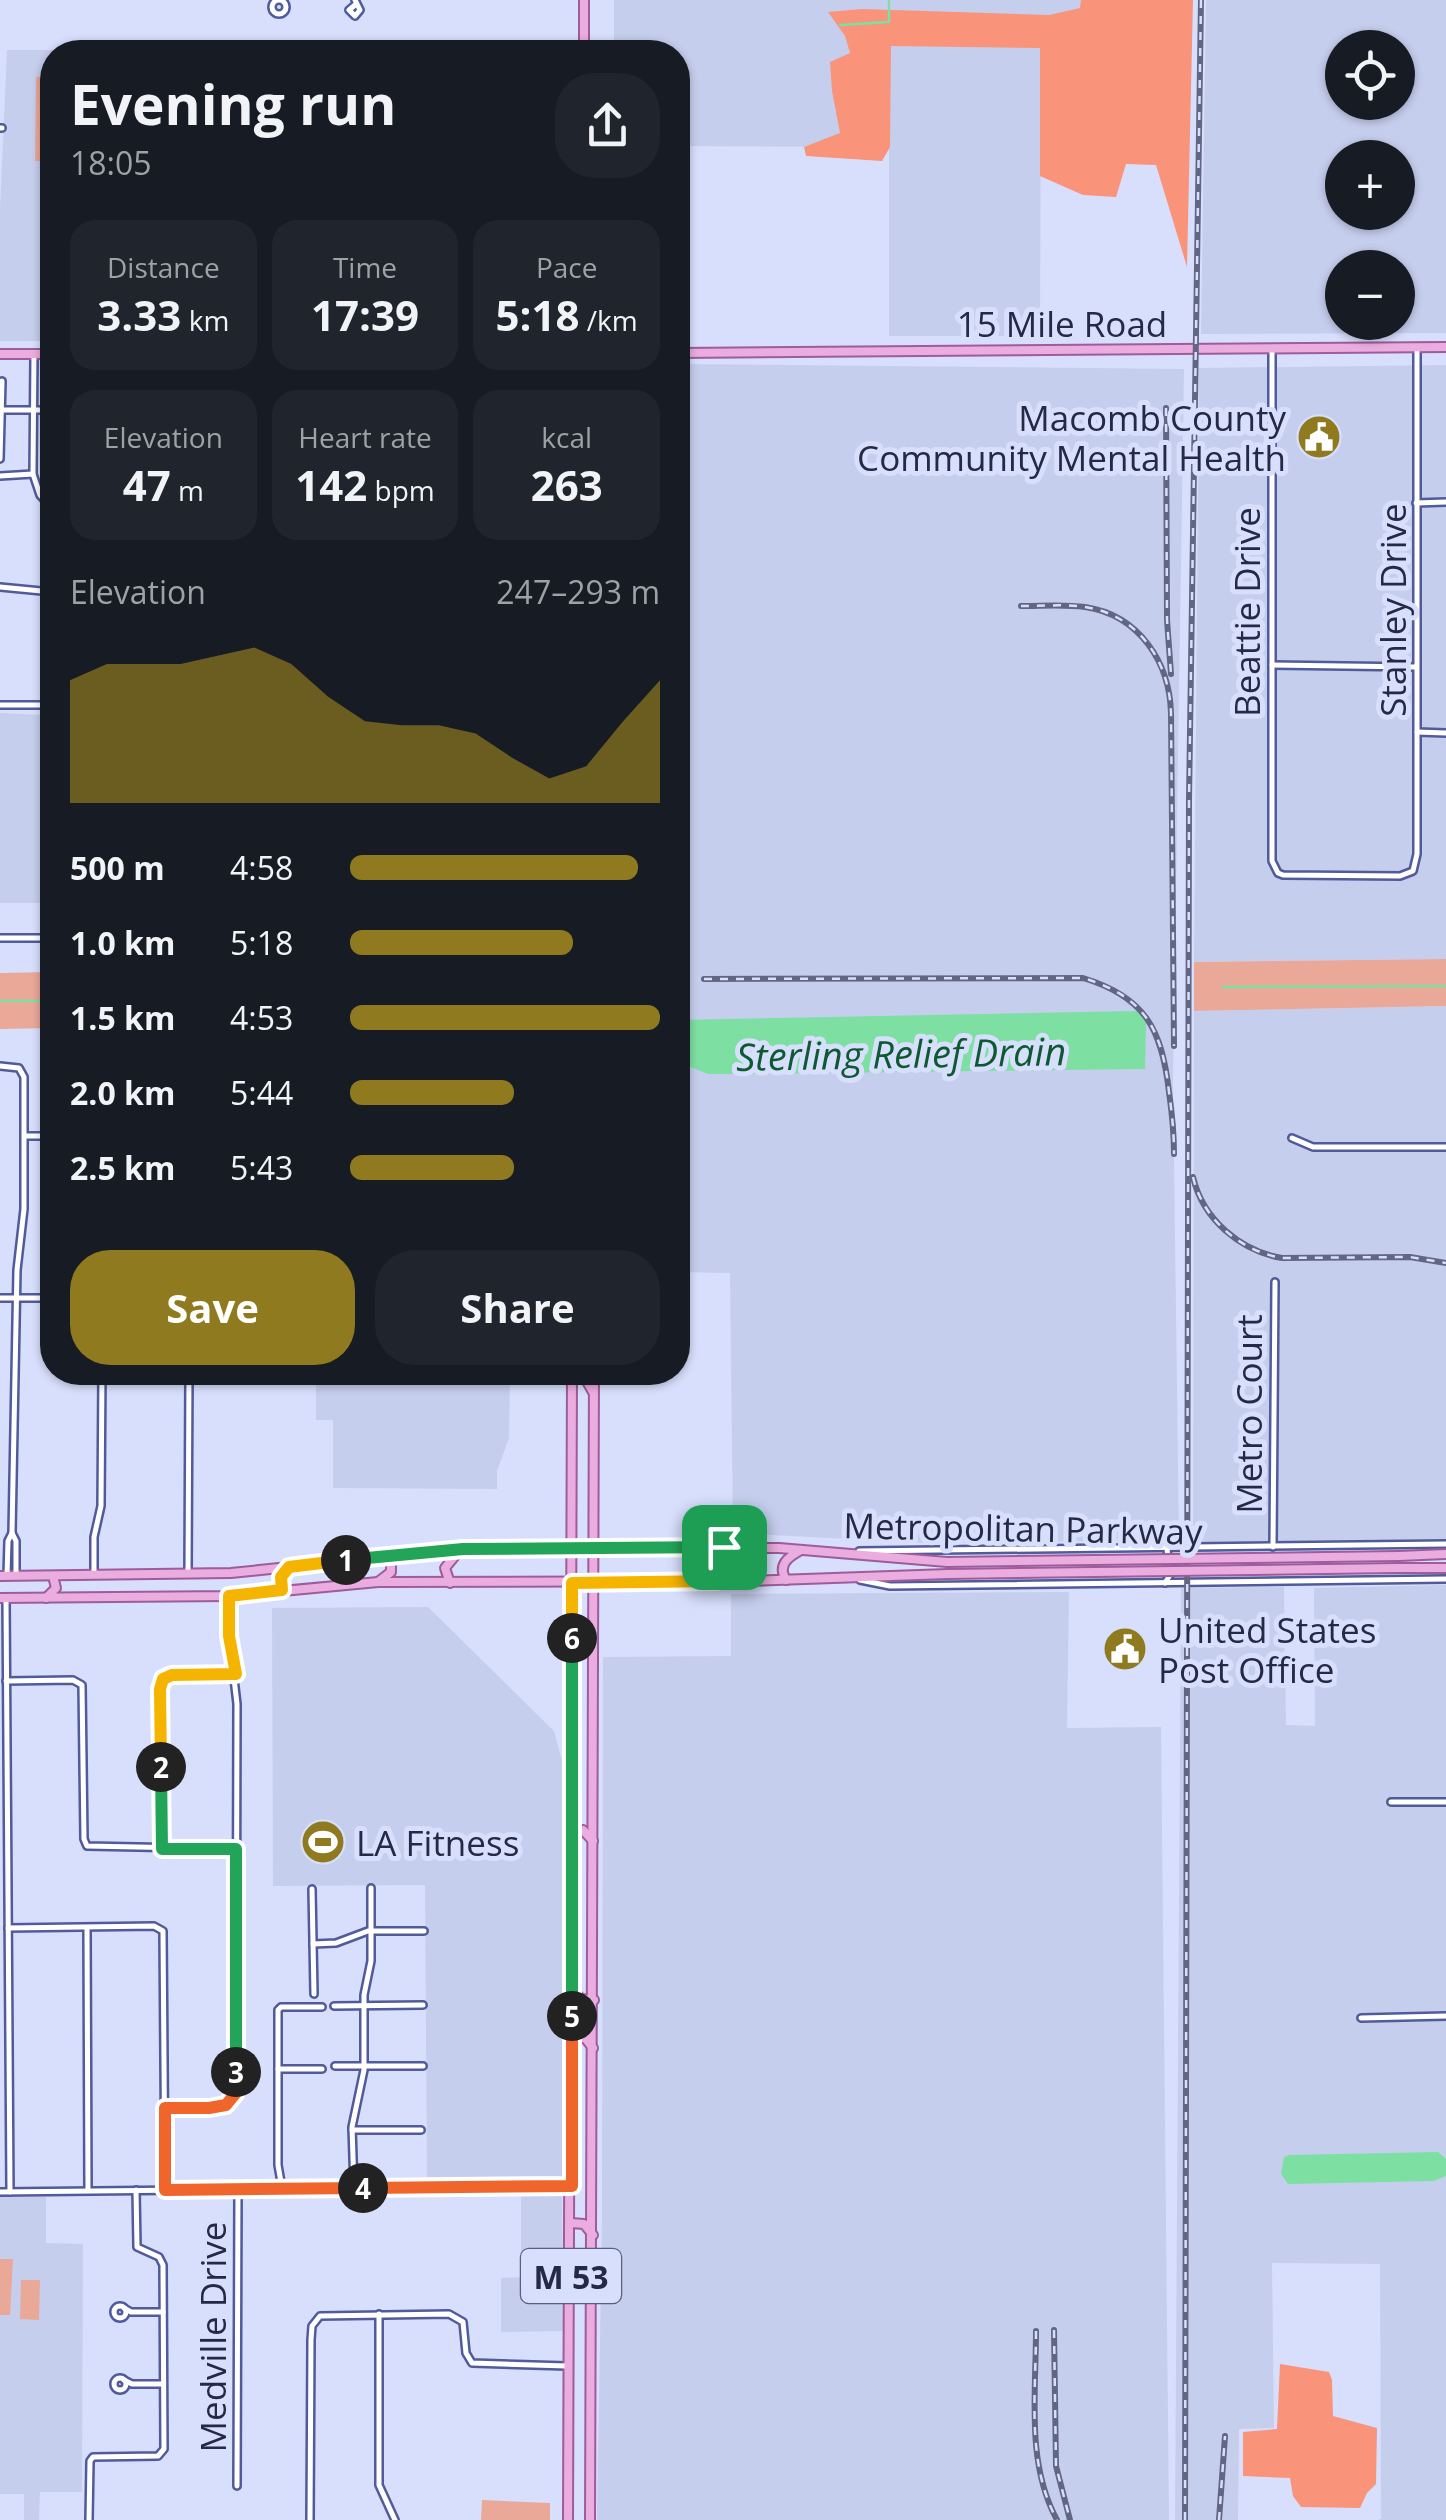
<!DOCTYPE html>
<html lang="en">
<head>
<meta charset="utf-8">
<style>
  :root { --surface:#171b24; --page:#20242c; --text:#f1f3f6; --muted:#9ea1a6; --accent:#8f7a1f }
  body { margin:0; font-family:"Open Sans",sans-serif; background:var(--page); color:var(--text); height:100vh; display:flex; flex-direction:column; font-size:38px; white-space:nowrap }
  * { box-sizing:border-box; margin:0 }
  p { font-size:32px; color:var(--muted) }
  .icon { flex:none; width:55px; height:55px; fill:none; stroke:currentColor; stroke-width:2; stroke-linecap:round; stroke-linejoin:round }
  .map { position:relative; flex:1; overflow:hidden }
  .details { position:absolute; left:40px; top:40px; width:650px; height:1345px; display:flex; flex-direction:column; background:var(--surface); border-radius:40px; box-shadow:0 2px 8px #0004 }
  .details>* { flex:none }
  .tools { position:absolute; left:1325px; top:30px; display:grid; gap:20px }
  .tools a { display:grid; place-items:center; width:90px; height:90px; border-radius:50%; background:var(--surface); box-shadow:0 2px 8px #0004; font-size:50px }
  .pin { position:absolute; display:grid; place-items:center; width:85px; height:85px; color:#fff; margin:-42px; border-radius:20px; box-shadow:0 5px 15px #0006 }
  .km { position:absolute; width:50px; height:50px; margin:-25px; border-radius:50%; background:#222; color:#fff; font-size:28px; line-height:50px; text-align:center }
  .round { display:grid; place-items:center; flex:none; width:105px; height:105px; border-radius:40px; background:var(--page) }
  .summary { display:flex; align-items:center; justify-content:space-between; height:170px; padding:0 30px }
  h1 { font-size:55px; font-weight:700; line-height:75px }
  .stats { display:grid; grid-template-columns:repeat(3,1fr); gap:15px; height:170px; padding:10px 30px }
  .stats div { display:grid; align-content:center; border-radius:25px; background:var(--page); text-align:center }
  .stats b { font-size:42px; font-weight:700 }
  .stats small { font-size:28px; font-weight:400 }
  .stats p { font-size:28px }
  .chart { height:280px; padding:20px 30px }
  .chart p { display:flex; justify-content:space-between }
  .chart svg { width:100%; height:180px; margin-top:10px; fill:var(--accent); opacity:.7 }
  .button { display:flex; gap:20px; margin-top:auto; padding:20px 30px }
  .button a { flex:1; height:115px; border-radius:40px; background:var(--accent); color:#fff; font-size:40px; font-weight:700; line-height:115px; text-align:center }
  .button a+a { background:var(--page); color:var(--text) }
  ul { padding:0 30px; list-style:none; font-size:32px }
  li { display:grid; grid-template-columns:160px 120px 1fr; align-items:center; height:75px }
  li i { height:25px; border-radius:12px; background:var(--accent) }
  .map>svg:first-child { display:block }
</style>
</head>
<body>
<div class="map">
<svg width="1446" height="2520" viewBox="0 0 1446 2520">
  <rect width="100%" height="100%" fill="#d8dffc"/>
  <!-- built -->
  <g fill="#c6ceee" fill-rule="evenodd">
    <path d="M614,0H1125L1019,47L1041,48L1040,336H889V147L678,146V52H614Z"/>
    <path d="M1206,0H1446V333L1201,334ZM1342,48H1398V102H1342ZM1342,158H1398V212H1342ZM1342,268H1398V322H1342Z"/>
    <path d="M7,50H168V52H52V341H0V208Z"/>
    <path d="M678,364L1184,369L1173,1083L1179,1540L929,1543L733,1533L730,1273L678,1272Z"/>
    <path d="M1446,365V959L1194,962L1199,368Z"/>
    <path d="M0,713L45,715L40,903H0Z"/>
    <path d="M1446,1006V1539L1193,1544L1194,1011Z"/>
    <path d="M316,1373H510L509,1438L497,1471V1489L333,1488V1420H316Z"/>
    <path d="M1446,1585V2520H1377L1381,2519L1380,2264L1272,2263L1274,2428L1239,2429L1238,2520H1175L1181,1588L1284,1587L1286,1725L1315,1726L1314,1588Z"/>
    <path d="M1069,1592L1067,1728L1161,1727L1169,2520H597L602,2219L603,1657L731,1656V1594Z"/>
    <path d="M428,1607L554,1731L562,1761V2176L427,2177L425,1885L273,1886L272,1608Z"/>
    <path d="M521,2194H562L563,2331L501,2332V2278L521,2277Z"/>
    <path d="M0,2197H46V2243L83,2244L82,2492H40L39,2520H24V2494H0Z"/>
  </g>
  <!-- green -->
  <g fill="#eaa898">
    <path d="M36,77H52V161H35Z"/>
    <path d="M1446,959V1006L1194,1011V962Z"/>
    <path d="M52,972V1028L0,1029V973Z"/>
    <path d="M0,2259H13L10,2315H0Z"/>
    <path d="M21,2280H40L39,2320L20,2319Z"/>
    <path d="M482,2500L550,2503V2520H481Z"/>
  </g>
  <!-- forest -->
  <g fill="#f9937a">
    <path d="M1081,0H1193L1187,267L1156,165L1126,164L1116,197L1083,195L1040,176V48L891,46L890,147L882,161L806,156L804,147L840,133L832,91L830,62L850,53L845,36L828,12L862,9L1049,15L1080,8Z"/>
    <path d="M1280,2364L1329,2372L1332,2380L1333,2416L1377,2428L1376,2484L1367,2493L1360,2508L1301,2507L1293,2496L1290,2478L1243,2476V2432L1277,2429Z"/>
  </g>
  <!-- water -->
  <g fill="#7de0a2">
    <path d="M1137,1011L1146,1021L1145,1069L741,1074H708L678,1062V1020Z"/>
    <path d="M1438,2152L1446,2159V2176L1434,2181L1288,2184L1281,2174L1284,2157L1289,2155Z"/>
  </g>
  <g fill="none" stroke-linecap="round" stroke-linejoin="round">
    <!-- stream -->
    <g stroke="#7de0a2" stroke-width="2.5">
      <path d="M840,25L889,22V0"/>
      <path d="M1222,987L1446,986"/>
      <path d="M0,1001H52"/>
    </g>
    <defs>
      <g id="minor">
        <path d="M355,0L360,10L355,16L349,10L355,5"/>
        <circle cx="279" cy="7" r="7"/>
        <path d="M425,52H455"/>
        <path d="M0,128H2"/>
        <path d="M1272,348V861L1278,873L1283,875L1400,876L1413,871L1417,854V348"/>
        <path d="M34,354L33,474L40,495L52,508"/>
        <path d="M1,410H52"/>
        <path d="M0,459L2,381"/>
        <path d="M0,476L33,474"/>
        <path d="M1416,503L1446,502"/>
        <path d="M0,587L52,592"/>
        <path d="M1272,665L1416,667"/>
        <path d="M0,705H52"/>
        <path d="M1417,732L1446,733"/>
        <path d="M0,938H52"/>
        <path d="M0,1066L19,1068L24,1077V1209L17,1270L12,1533L8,1541L7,1576"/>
        <path d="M26,1136H52"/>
        <path d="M1292,1138L1313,1147H1446"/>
        <path d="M0,1298H52"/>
        <path d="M12,1533L16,1541V1576"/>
        <path d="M1273,1547L1275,1282"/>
        <path d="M859,1551L1446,1544"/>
        <path d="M94,1574V1537L101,1506L102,1372"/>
        <path d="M188,1574L189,1372"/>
        <path d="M860,1580L890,1586L1446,1579"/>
        <path d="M1165,1583L1170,1575L1167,1549"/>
        <path d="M6,1598L10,2192"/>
        <path d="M6,1681L73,1680L82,1685L84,1839L87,1846L237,1849"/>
        <path d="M1391,1802H1446"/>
        <path d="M162,1849V1682L172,1675L236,1674"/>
        <path d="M312,1889L314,1994"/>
        <path d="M8,1928L154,1926L163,1931L165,2190"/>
        <path d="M87,1928L88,2190"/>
        <path d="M313,1944L336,1943L368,1931H424"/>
        <path d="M334,2006L423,2005"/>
        <path d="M1361,2018L1446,2016"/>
        <path d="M335,2066H423"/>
        <path d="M278,2069H322"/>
        <path d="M165,2108C189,2108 225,2117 236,2091L237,1704L229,1636V1596"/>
        <path d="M352,2130H421"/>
        <path d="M282,2188L278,2165V2010L281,2007H322"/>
        <path d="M354,2188L352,2127L364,2070V1995L371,1961V1888"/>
        <path d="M0,2192L571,2186"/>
        <circle cx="120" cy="2312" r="6"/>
        <path d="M124,2308L131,2312H163"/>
        <path d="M379,2314V2485L395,2520"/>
        <circle cx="120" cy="2384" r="6"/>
        <path d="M124,2380L132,2384H163"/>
        <path d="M237,2486L238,2189"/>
        <path d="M89,2520L90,2461L93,2457L158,2456L164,2449L163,2265L159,2257L137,2247L136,2190"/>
        <path d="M310,2520L311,2340L312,2326L320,2316L449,2314L463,2322L466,2353L472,2363L567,2366"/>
      </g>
      <g id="major">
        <path d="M584,0V42L587,52"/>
        <path d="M678,353L1446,347"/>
        <path d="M0,354H52"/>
        <path d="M572,1378H585L593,1392"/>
        <path d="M1399,1556L1446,1554"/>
        <path d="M1398,1568H1446"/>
        <path d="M0,1576L231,1573L463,1549L779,1548L947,1562"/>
        <path d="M786,1580C777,1565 788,1557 801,1550"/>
        <path d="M718,1581C732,1571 739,1565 734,1547"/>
        <path d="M378,1582L391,1572V1554"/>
        <path d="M450,1583L445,1568L459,1551"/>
        <path d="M281,1590V1577L289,1567"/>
        <path d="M0,1598L229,1596L378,1582L748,1581L948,1574"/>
        <path d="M46,1598L56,1588L53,1576"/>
        <path d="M572,1832L583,1830L593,1841"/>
        <path d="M572,1989L581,1999L594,2000"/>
        <path d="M571,2038H585L593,2048"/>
        <path d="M571,2223L584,2224L593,2235"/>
        <path d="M568,2520L572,1372"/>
        <path d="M590,2520L594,1372"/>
      </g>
    </defs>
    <!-- minor casing -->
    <use href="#minor" stroke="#515b9a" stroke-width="10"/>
    <!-- major casing -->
    <use href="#major" stroke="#9d5c9b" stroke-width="12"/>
    <!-- minor -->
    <use href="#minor" stroke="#fff" stroke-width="5"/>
    <!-- major -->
    <use href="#major" stroke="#ebaddf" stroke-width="8"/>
    <defs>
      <g id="rail">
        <path d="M1166,408L1167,620L1171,674"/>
        <path d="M1021,606C1042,606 1064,604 1085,607C1139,615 1170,662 1171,714L1174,1046"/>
        <path d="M704,979L1083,978C1146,997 1162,1030 1169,1092C1172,1113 1174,1133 1174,1154"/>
        <path d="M1193,1177C1203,1220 1241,1251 1282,1258L1410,1257L1446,1263"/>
        <path d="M1054,2330L1056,2466L1070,2520"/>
        <path d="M1036,2331C1036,2394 1026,2463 1057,2520"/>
        <path d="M1185,2520L1189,800L1201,0"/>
        <path d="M1219,2520L1225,2436"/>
      </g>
    </defs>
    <!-- rail casing -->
    <use href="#rail" stroke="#616683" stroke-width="6"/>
    <!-- rail -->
    <use href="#rail" stroke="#d8dffc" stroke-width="2.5" stroke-dasharray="8" stroke-linecap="butt"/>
    <defs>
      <g id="major-bridge">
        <path d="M947,1562L1399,1556"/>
        <path d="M948,1574L1398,1568"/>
      </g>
    </defs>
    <!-- major-bridge casing -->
    <use href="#major-bridge" stroke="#9d5c9b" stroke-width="12" stroke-linecap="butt"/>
    <!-- major-bridge -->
    <use href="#major-bridge" stroke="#ebaddf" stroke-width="8"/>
  </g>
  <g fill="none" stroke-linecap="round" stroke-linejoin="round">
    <defs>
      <path id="split-1" d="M346,1560L463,1549L724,1547"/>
      <path id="split-2" d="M161,1767L160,1689L163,1679L172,1675L236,1674L229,1636V1596L282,1590L281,1577L289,1567L346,1560"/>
      <path id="split-3" d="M161,1767L162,1849H236V2072"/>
      <path id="split-4" d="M236,2072L235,2094L226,2105L209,2108H165V2190L363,2188"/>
      <path id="split-5" d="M363,2188L572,2186V2016"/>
      <path id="split-6" d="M572,2016V1638"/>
      <path id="split-7" d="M572,1638V1583L718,1581L736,1564L734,1547H724"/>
    </defs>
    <!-- split-1 casing -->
    <use href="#split-1" stroke="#fff" stroke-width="20"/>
    <!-- split-2 casing -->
    <use href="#split-2" stroke="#fff" stroke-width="20"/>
    <!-- split-3 casing -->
    <use href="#split-3" stroke="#fff" stroke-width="20"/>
    <!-- split-4 casing -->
    <use href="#split-4" stroke="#fff" stroke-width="20"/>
    <!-- split-5 casing -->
    <use href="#split-5" stroke="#fff" stroke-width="20"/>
    <!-- split-6 casing -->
    <use href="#split-6" stroke="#fff" stroke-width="20"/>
    <!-- split-7 casing -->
    <use href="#split-7" stroke="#fff" stroke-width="20"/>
    <!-- split-1 -->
    <use href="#split-1" stroke="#22a559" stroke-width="12"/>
    <!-- split-2 -->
    <use href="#split-2" stroke="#f5b400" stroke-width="12"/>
    <!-- split-3 -->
    <use href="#split-3" stroke="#22a559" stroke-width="12"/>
    <!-- split-4 -->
    <use href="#split-4" stroke="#f0652b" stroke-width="12"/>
    <!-- split-5 -->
    <use href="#split-5" stroke="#f0652b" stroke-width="12"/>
    <!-- split-6 -->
    <use href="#split-6" stroke="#22a559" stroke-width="12"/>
    <!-- split-7 -->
    <use href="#split-7" stroke="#f5b400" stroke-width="12"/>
  </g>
  <!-- icons -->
  <defs>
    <symbol id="civic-disc" viewBox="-11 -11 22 22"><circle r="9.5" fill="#8f7a1f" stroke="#d8dffc"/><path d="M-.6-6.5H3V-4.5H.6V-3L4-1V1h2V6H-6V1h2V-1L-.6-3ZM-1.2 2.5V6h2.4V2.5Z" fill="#fff"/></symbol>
    <symbol id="stadium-disc" viewBox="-11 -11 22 22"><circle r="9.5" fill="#8f7a1f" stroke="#d8dffc"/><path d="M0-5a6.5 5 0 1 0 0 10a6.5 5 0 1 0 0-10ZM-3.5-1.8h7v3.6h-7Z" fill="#fff"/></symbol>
  </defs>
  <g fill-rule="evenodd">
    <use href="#civic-disc" x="1294" y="412" width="50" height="50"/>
    <use href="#civic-disc" x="1100" y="1624" width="50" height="50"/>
    <use href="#stadium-disc" x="298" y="1817" width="50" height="50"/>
  </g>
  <g text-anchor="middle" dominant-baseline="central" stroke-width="10" stroke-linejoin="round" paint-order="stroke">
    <!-- shield labels -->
    <rect fill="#d8dffc" stroke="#5a607c" stroke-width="2.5" x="521" y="2249" width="100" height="54" rx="8"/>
    <g font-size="32" font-weight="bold" fill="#242945">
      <text x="571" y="2276">M 53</text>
    </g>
    <!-- street labels -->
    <g font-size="35" fill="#242945" stroke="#d8dffc">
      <text x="1062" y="323">15 Mile Road</text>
      <text transform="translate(1392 610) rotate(-90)">Stanley Drive</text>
      <text transform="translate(1246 612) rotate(-90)">Beattie Drive</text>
      <text transform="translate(1248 1414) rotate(-90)">Metro Court</text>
      <text transform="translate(1023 1528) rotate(1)">Metropolitan Parkway</text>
      <text transform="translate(212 2337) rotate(-90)">Medville Drive</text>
    </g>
    <!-- poi labels -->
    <g font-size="35" fill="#242945" stroke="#d8dffc" text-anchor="start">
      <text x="1286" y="417" text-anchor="end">Macomb County<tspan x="1286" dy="40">Community Mental Health</tspan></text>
      <text x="1158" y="1629">United States<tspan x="1158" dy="40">Post Office</tspan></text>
      <text x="356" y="1842">LA Fitness</text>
    </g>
    <!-- water labels -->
    <g font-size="38" font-style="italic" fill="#0d5932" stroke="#d8dffc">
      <text transform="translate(901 1053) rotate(-1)">Sterling Relief Drain</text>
    </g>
  </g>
</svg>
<div class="tools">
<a><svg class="icon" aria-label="locate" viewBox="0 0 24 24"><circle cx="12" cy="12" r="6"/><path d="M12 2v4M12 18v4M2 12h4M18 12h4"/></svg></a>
<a>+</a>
<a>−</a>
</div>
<div class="pin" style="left:724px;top:1547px;background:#1e9e55"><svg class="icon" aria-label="arrive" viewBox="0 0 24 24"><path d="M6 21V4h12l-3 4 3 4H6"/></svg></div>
<b class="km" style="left:346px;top:1560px">1</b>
<b class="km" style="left:161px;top:1767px">2</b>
<b class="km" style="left:236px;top:2072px">3</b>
<b class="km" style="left:363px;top:2188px">4</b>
<b class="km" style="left:572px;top:2016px">5</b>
<b class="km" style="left:572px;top:1638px">6</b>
<section class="details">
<div class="summary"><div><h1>Evening run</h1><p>18:05</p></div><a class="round"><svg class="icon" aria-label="share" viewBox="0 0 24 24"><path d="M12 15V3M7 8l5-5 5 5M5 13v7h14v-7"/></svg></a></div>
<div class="stats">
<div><p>Distance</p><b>3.33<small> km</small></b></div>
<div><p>Time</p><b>17:39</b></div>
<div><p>Pace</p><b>5:18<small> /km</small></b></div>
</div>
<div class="stats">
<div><p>Elevation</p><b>47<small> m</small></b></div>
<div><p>Heart rate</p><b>142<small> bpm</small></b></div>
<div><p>kcal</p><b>263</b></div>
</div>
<div class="chart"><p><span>Elevation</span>247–293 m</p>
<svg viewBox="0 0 160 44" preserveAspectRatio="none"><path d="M0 44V14L10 10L20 10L30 10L40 8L50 6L60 10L70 18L80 24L90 25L100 25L110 27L120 33L130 38L140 35L150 24L160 14V44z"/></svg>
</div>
<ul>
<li><b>500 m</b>4:58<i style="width:93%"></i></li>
<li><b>1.0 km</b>5:18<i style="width:72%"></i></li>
<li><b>1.5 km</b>4:53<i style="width:100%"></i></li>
<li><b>2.0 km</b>5:44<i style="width:53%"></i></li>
<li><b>2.5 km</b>5:43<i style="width:53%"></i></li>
</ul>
<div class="button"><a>Save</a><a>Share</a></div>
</section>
</div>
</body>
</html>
